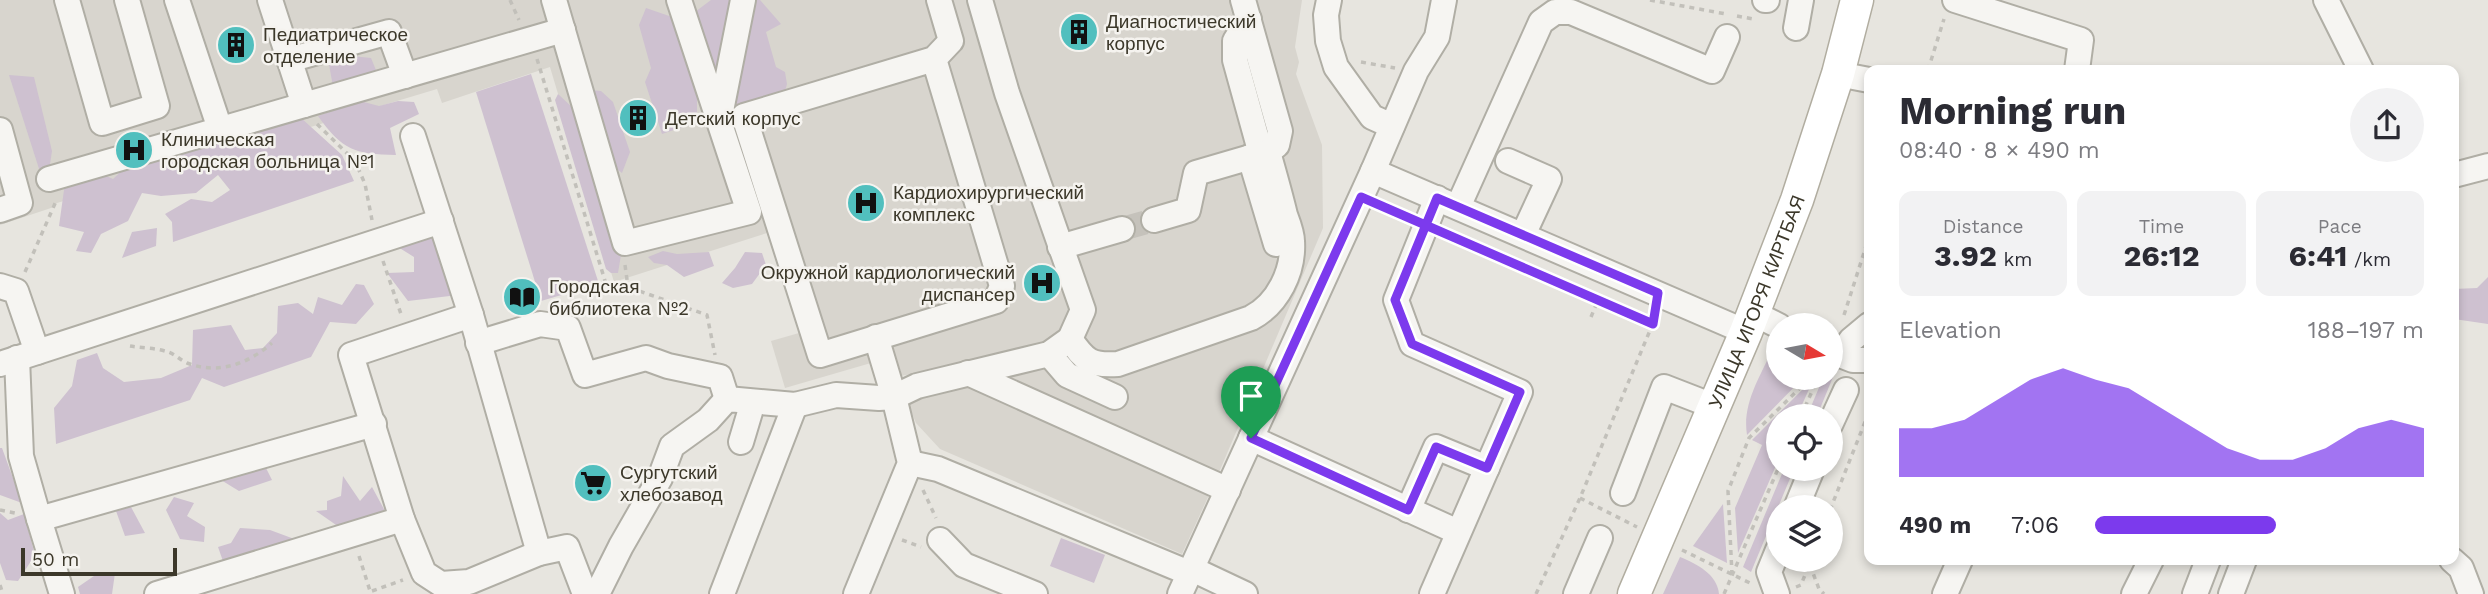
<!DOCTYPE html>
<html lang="en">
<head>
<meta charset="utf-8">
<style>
  :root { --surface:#fff; --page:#f2f2f3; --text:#2b2b33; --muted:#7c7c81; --accent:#7c3aed }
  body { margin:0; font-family:"Work Sans",sans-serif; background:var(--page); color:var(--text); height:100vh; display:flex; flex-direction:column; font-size:26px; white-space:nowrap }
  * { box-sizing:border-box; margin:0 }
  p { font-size:23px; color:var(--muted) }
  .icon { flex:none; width:38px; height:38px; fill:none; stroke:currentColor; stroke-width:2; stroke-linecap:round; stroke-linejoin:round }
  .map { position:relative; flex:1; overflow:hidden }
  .side { position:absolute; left:1864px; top:65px; width:595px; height:500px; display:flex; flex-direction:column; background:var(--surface); border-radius:14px; box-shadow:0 4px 10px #0003 }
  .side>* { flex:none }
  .needle { width:46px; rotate:100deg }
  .fabs { position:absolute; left:1766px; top:313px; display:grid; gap:14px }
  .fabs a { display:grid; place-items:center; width:77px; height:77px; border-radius:50%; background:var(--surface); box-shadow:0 4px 10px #0003; font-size:35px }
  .scale { position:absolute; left:21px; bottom:18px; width:156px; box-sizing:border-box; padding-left:7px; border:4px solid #3c382a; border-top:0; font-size:19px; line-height:24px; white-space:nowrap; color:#3c382a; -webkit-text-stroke:5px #f5f3ef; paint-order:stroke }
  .pin { position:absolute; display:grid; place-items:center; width:60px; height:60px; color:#fff; margin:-72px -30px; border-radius:50% 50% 50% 0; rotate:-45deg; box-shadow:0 0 7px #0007 }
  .pin .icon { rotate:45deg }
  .round { display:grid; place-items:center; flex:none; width:74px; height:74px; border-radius:37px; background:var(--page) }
  .overview { display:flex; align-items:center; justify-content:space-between; height:119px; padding:0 35px }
  h1 { font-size:38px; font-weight:700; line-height:52px }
  .metrics { display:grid; grid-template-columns:repeat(3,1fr); gap:10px; height:119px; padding:7px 35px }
  .metrics div { display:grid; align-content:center; border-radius:14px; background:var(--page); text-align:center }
  .metrics b { font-size:30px; font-weight:700 }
  .metrics small { font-size:19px; font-weight:400 }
  .metrics p { font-size:19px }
  .chart { height:196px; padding:14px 35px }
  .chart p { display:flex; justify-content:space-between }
  .chart svg { width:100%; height:126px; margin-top:7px; fill:var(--accent); opacity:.7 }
  ul { padding:0 35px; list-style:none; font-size:23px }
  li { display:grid; grid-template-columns:112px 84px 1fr; align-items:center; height:52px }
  li i { height:18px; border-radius:9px; background:var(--accent) }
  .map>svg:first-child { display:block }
</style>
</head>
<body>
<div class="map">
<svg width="2488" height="594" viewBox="0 0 2488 594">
  <rect width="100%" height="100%" fill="#e7e5df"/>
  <!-- built -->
  <path fill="#d8d5ce" d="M0,0H1302L1295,47L1299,62L1296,74L1322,145L1323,228L1214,484L1182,554L940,449L916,423L906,399L917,385L912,374L900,376L901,372L895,356L785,388L771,341L799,333L767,233L614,282L550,67L442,103L437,89L57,203L51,208L0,225Z"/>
  <!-- green -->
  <g fill="#cec1d0">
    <path d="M711,0H736L720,83L691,15Z"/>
    <path d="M751,0H760L781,24L766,32L776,67L785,72L787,84L784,95L729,110Z"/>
    <path d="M646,8L675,18L697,78V122L662,134L645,82L651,68L639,25Z"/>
    <path d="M352,56L371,58L378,75L333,87L329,64Z"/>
    <path d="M531,74L599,284L541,301L476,92Z"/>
    <path d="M9,75L34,77L52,151L49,171L41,175Z"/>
    <path d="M590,90L601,91L613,102L630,152L622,173L608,162Z"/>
    <path d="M558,94L574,109L605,202L610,241L621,255L618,273H611L606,269L555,100Z"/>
    <path d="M360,101L379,106L398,101L414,102L419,114L390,128L396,155C355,154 343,151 318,116Z"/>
    <path d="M300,117L342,155L354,181L173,242L172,222L165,214L191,199L212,202L230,190L218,175L196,193L161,196L142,193L128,221L101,234L91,253L76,251L84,232L59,226L65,183L100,173L113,179L128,165Z"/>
    <path d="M157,228L156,246L122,258L132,232Z"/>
    <path d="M427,233L437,242L458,295L408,301L387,273L414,272V257L398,247Z"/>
    <path d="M663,251L677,254L709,252L714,266L684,277L667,265L654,263L648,257Z"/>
    <path d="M745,252L762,253L766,265L752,284L733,288L722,283L735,268Z"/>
    <path d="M2488,277V324L2454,319V289L2477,288Z"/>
    <path d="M356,284L364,285L374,304L356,324L330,322L311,357L224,387L202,378L190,400L56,444L54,408L72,386L77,360L97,353L103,368L124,382L161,378L192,365L193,330L231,325L245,350L263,348L277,333L278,306L298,303L313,314L318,297L342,305Z"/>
    <path d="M1778,347V378H1803L1747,435C1742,404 1760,377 1772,350Z"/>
    <path d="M1833,377L1817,416H1807L1823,378Z"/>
    <path d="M1814,378L1797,416H1778V461L1738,553L1735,508L1762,445L1752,440Z"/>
    <path d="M0,448H2L22,503L0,495Z"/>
    <path d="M264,464L272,480L239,491L221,480Z"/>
    <path d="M1784,469H1794L1751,572L1743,567Z"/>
    <path d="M343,476L360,501L372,487L385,511L339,527L316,511L327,510V501L341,496Z"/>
    <path d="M174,497L194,503L187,516L205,527L204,542L180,539L166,510Z"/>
    <path d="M1723,504L1727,563L1693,546Z"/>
    <path d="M131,507L145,533L125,536L116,511Z"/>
    <path d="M0,513L8,520L24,514L35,555L18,581L6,580L0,563Z"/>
    <path d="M240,528L270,530L297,540L224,564L218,547L231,543Z"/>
    <path d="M1061,538L1105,555L1094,583L1050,566Z"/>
    <path d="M1680,557C1697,564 1717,574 1719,594H1663Z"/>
    <path d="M115,573L112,594H80L78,587L94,576Z"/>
  </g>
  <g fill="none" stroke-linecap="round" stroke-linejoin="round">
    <!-- minor-tunnel -->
    <path stroke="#c5c2bb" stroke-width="24" stroke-dasharray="24 12" stroke-linecap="butt" d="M1122,229L1154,220"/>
    <defs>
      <g id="minor">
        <path d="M67,0L102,123L157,106L127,0"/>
        <path d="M177,0L220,129"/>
        <path d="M270,0L304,105"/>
        <path d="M554,0L625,243L749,212L679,0"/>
        <path d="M1329,0L1326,15L1328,41L1336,67L1372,117L1392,126"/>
        <path d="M1765,0H1767"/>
        <path d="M1955,0L2081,40L2077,70"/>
        <path d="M2326,0L2361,70"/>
        <path d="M1249,19L1235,41V60L1261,154"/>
        <path d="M1796,28L1801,0"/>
        <path d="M934,59L1002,286L996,301L820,355L744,116L934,59L951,41L939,0"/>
        <path d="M289,60L389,32L405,76"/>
        <path d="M1838,74L1869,80"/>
        <path d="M719,121L743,0"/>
        <path d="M0,130L20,203L0,210"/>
        <path d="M413,136L471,315L539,553"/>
        <path d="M1250,157L1276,244"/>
        <path d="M1508,161L1549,179L1523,235"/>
        <path d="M1373,171L1746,332"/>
        <path d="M2454,175L2488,166"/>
        <path d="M49,179L563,30"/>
        <path d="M1458,207L1541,22L1555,12H1571L1712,71L1727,37"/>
        <path d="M1154,220L1188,210L1196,173L1268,152L1277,145L1280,131L1243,0"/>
        <path d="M1060,247L1122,229"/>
        <path d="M0,286L16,291L37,352"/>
        <path d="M1753,313L1779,326"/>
        <path d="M471,315L351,355L402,519L424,573L441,584L469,582L539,553L567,547L585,594"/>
        <path d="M1070,339C1085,361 1091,366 1118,364L1251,318C1278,304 1294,271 1292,241C1292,233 1288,223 1285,215C1280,194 1274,173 1268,152"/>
        <path d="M478,343L540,324L568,328L585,375L646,358L668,366L720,377L727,399"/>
        <path d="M1830,351L1853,360H1869"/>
        <path d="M1049,354L1067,375L1115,397"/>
        <path d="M1840,355L1851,340L1869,325"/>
        <path d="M17,358L21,456L39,519"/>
        <path d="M0,364L441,221"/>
        <path d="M968,373L1228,490"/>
        <path d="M1830,425L1846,390"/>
        <path d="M1251,438L1458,532"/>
        <path d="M741,442L753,402"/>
        <path d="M910,463L938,469L1189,573"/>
        <path d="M1623,493L1664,387L1713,406"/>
        <path d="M1796,508L1812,469"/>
        <path d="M1408,510L1436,447L1487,468"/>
        <path d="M940,540L964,565L1035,594"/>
        <path d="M2452,560L2461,568L2471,594"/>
        <path d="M1192,569L1245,594"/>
        <path d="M62,594L39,519L374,424"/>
        <path d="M157,594L402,519"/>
        <path d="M597,594L621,546L660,478L672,446L708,420L727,399L795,405L836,395L879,398L894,397L917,386L1049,354L1070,339L1083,310L1007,93L980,0"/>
        <path d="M722,594L795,405"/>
        <path d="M856,594L910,463L894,397L876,337"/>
        <path d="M1180,594L1373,171L1416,71L1437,37L1444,0"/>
        <path d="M1432,594L1520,392L1412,344L1396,300L1437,198"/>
        <path d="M1576,594L1600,538"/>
        <path d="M1777,594L1769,572L1778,550"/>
        <path d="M1945,594L1960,560"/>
        <path d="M2134,594L2151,560"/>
        <path d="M2195,594L2208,560"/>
        <path d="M2231,594L2244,560"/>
      </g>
      <g id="major">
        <path id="s1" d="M1634,594L1746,332L1797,200L1838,74L1857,0"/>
      </g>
    </defs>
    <!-- minor casing -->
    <use href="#minor" stroke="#b0aea5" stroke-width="28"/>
    <!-- major casing -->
    <use href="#major" stroke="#b1ada0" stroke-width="35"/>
    <!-- path -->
    <g stroke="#c2c0ba" stroke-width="3.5" stroke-dasharray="5 5" stroke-linecap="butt">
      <path d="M510,0L519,20"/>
      <path d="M1650,0L1726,14"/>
      <path d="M1737,16L1753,19"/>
      <path d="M537,59L606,284L628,287L707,315L715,355"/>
      <path d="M1361,62L1395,68"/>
      <path d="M1928,70L1944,19"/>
      <path d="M317,124L355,161L365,184L372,220"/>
      <path d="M1382,206L1407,218"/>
      <path d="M1446,235L1653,324"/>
      <path d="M383,261L402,317"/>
      <path d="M625,265L628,287"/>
      <path d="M25,272L57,199"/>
      <path d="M1844,315L1869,237"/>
      <path d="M1591,317L1598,300"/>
      <path d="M130,346C142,348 157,348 168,352C175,354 180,360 187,363C218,375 248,364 272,343"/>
      <path d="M1801,416L1818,378"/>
      <path d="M923,490L936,518"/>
      <path d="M1580,498L1637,527"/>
      <path d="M0,510L15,513"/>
      <path d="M1830,510L1869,412"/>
      <path d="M902,540L921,547"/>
      <path d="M1682,550L1750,583"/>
      <path d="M359,556L371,594"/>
      <path d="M1810,565L1819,589L1824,594"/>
      <path d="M1732,575L1728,491L1749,438L1810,378"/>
      <path d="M0,585L3,594"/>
      <path d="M1796,587L1801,585L1811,560"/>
      <path d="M372,591L403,580"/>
      <path d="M1536,594L1580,498L1656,316"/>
      <path d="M1724,594L1778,469"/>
    </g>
    <!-- minor -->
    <use href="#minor" stroke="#f6f5f2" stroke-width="24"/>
    <!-- major -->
    <use href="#major" stroke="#fff" stroke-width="32"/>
  </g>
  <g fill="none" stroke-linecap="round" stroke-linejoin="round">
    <defs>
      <path id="route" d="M1251,438L1361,197L1653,324L1658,293L1437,198L1395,300L1412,344L1520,392L1487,468L1436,447L1408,510L1251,438"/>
    </defs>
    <!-- route casing -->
    <use href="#route" stroke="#fff" stroke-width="14"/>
    <!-- route -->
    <use href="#route" stroke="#7c3aed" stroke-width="9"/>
  </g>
  <!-- icons -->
  <defs>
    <symbol id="building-disc" viewBox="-11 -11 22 22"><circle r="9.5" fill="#51bfbe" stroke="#f5f3ef"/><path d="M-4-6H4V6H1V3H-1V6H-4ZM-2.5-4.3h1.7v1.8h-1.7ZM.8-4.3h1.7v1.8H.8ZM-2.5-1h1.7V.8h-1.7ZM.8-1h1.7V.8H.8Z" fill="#111"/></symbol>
    <symbol id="hospital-disc" viewBox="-11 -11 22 22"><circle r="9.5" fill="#51bfbe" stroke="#f5f3ef"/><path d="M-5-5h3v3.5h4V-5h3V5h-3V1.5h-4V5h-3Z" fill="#111"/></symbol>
    <symbol id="library-disc" viewBox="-11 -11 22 22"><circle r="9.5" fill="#51bfbe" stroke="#f5f3ef"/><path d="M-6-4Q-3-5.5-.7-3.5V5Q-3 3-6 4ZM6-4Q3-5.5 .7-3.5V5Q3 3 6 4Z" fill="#111"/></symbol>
    <symbol id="supermarket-disc" viewBox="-11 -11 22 22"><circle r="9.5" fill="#51bfbe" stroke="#f5f3ef"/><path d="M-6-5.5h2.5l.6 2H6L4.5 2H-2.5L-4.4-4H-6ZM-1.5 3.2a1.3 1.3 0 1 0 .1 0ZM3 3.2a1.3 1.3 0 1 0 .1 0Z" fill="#111"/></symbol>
  </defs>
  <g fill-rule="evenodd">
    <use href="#building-disc" x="1057" y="10" width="44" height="44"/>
    <use href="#building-disc" x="214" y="23" width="44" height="44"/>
    <use href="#building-disc" x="616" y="96" width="44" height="44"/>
    <use href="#hospital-disc" x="112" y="128" width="44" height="44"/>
    <use href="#hospital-disc" x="844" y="181" width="44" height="44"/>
    <use href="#hospital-disc" x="1020" y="261" width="44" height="44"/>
    <use href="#library-disc" x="500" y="275" width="44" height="44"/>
    <use href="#supermarket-disc" x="571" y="461" width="44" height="44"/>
  </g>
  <g text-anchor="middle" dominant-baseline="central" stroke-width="5" stroke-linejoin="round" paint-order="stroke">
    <!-- poi labels -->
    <g font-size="19" fill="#3c382a" stroke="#f5f3ef" text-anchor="start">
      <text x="1106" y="21">Диагностический<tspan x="1106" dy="22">корпус</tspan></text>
      <text x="263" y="34">Педиатрическое<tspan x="263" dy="22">отделение</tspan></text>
      <text x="665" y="118">Детский корпус</text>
      <text x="161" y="139">Клиническая<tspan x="161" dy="22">городская больница №1</tspan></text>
      <text x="893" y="192">Кардиохирургический<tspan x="893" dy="22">комплекс</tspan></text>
      <text x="1015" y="272" text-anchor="end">Окружной кардиологический<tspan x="1015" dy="22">диспансер</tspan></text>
      <text x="549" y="286">Городская<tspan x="549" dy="22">библиотека №2</tspan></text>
      <text x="620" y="472">Сургутский<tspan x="620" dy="22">хлебозавод</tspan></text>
    </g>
    <!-- street labels -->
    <g font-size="19" fill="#3c382a" stroke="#f5f3ef">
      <text stroke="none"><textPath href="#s1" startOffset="317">УЛИЦА ИГОРЯ КИРТБАЯ</textPath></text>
    </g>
  </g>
</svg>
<div class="fabs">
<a><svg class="needle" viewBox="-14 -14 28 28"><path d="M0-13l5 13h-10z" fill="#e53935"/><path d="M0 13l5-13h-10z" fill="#7c7c81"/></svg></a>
<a><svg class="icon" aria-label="locate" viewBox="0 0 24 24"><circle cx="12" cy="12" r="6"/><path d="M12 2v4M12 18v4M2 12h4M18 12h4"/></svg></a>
<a><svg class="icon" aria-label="layers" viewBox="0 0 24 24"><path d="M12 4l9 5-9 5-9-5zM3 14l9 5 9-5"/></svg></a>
</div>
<div class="scale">50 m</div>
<div class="pin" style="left:1251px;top:438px;background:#1e9e55"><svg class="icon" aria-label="arrive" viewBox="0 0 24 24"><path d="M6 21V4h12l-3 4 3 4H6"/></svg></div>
<section class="side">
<div class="overview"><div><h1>Morning run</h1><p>08:40 · 8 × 490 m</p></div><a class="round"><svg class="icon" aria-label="share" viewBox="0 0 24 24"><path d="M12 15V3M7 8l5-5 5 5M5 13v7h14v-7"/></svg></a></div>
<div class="metrics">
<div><p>Distance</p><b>3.92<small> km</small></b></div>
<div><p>Time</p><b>26:12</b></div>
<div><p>Pace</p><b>6:41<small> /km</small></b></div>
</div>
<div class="chart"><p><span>Elevation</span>188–197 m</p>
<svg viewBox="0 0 160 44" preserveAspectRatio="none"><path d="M0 44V27L10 27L20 24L30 17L40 10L50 6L60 10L70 13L80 20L90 27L100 34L110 38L120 38L130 34L140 27L150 24L160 27V44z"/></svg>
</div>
<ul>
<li><b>490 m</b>7:06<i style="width:55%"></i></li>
</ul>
</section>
</div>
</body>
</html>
